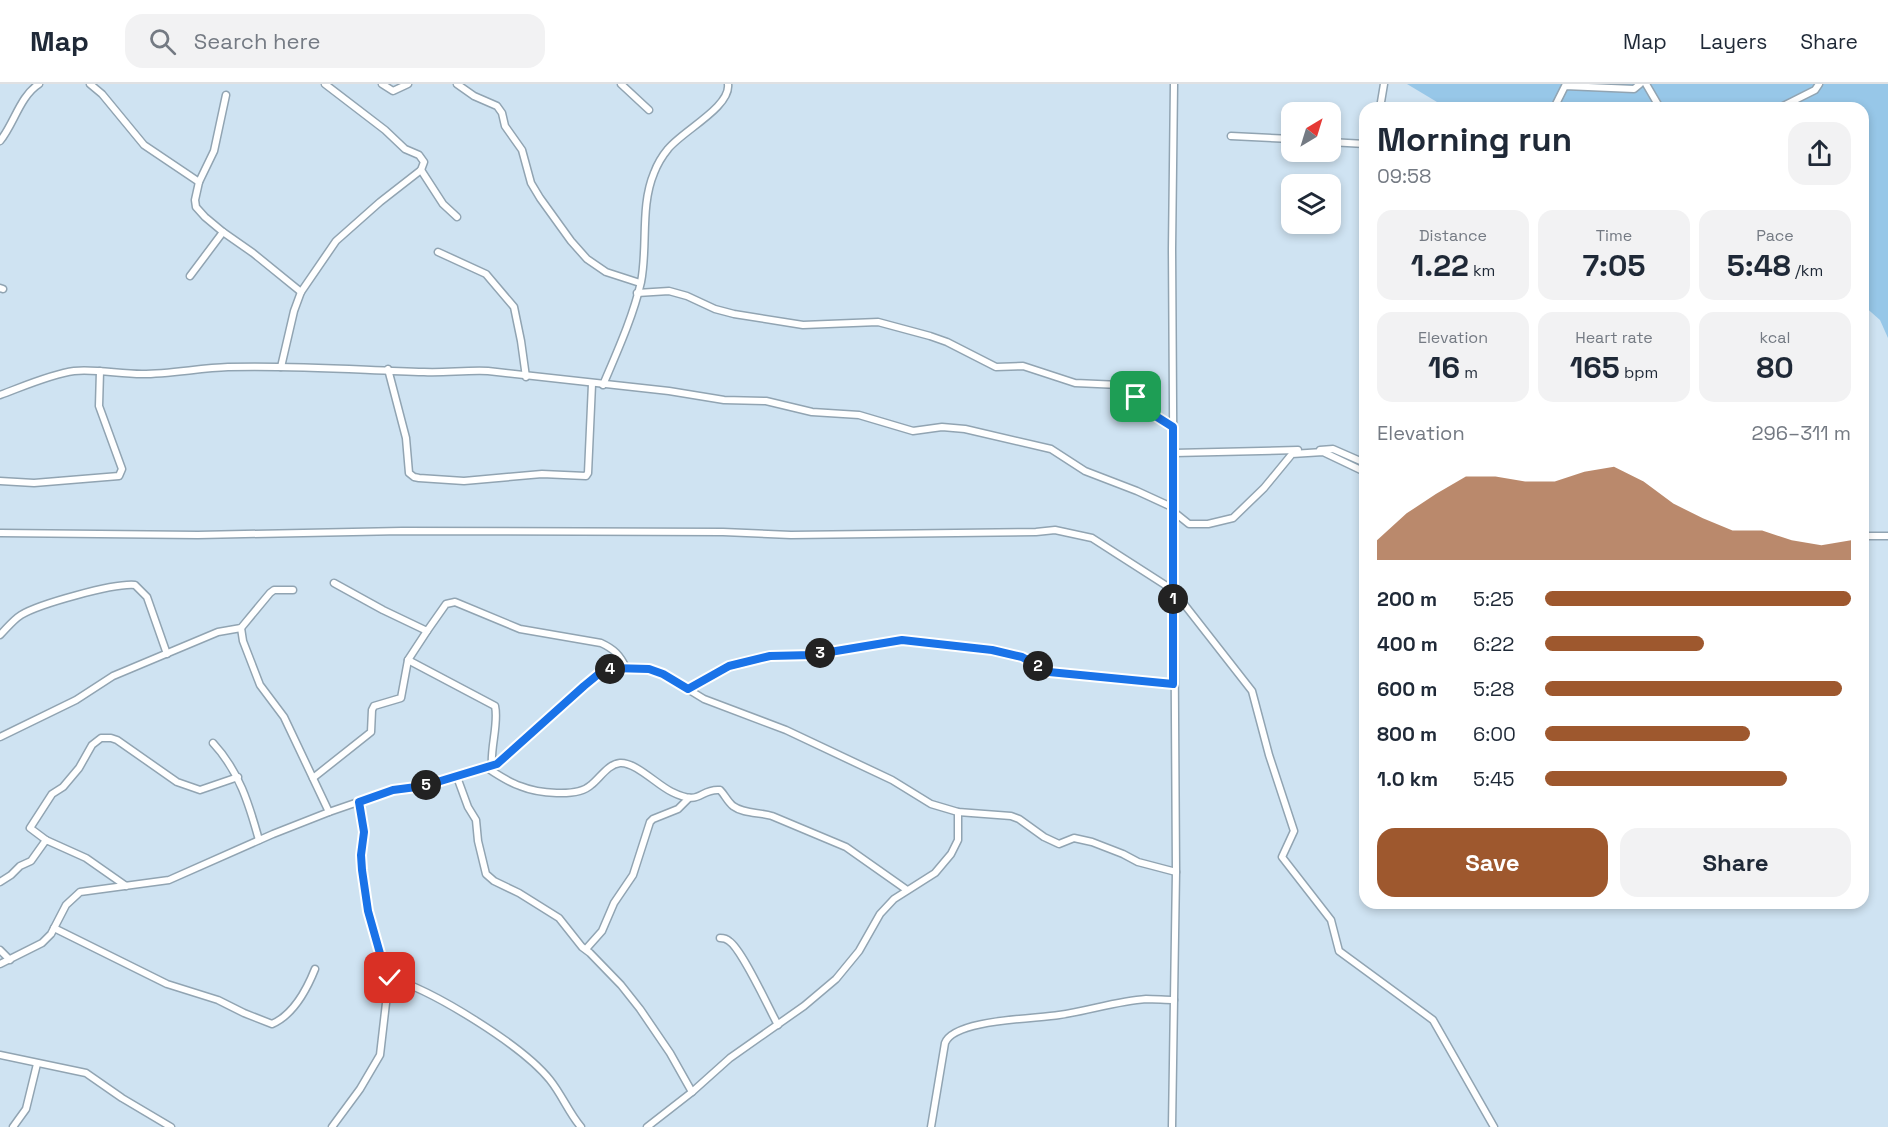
<!DOCTYPE html>
<html lang="en">
<head>
<meta charset="utf-8">
<style>
  :root { --surface:#fff; --page:#f2f2f3; --text:#1f2937; --muted:#747a83; --line:#e0e1e3; --accent:#9e582e }
  body { margin:0; font-family:"Space Grotesk",sans-serif; background:var(--page); color:var(--text); height:100vh; display:flex; flex-direction:column; font-size:22px; white-space:nowrap }
  * { box-sizing:border-box; margin:0 }
  p { font-size:20px; color:var(--muted) }
  .icon { flex:none; width:33px; height:33px; fill:none; stroke:currentColor; stroke-width:2; stroke-linecap:round; stroke-linejoin:round }
  .map { position:relative; flex:1; overflow:hidden }
  .sheet { position:absolute; left:1359px; top:18px; width:510px; height:807px; display:flex; flex-direction:column; background:var(--surface); border-radius:18px; box-shadow:0 3px 9px #0003 }
  .sheet>* { flex:none }
  .needle { width:39px; rotate:38deg }
  .tools { position:absolute; left:1281px; top:18px; display:grid; gap:12px }
  .tools a { display:grid; place-items:center; width:60px; height:60px; border-radius:12px; background:var(--surface); box-shadow:0 3px 9px #0003; font-size:30px }
  .pin { position:absolute; display:grid; place-items:center; width:51px; height:51px; color:#fff; margin:-26px; border-radius:12px; box-shadow:0 3px 9px #0006 }
  .km { position:absolute; width:30px; height:30px; margin:-15px; border-radius:50%; background:#222; color:#fff; font-size:16px; line-height:30px; text-align:center }
  .round { display:grid; place-items:center; flex:none; width:63px; height:63px; border-radius:18px; background:var(--page) }
  .head { display:flex; align-items:center; justify-content:space-between; height:102px; padding:0 18px }
  h1 { font-size:33px; font-weight:700; line-height:45px }
  .figures { display:grid; grid-template-columns:repeat(3,1fr); gap:9px; height:102px; padding:6px 18px }
  .figures div { display:grid; align-content:center; border-radius:15px; background:var(--page); text-align:center }
  .figures b { font-size:30px; font-weight:700 }
  .figures small { font-size:16px; font-weight:400 }
  .figures p { font-size:16px }
  .chart { height:168px; padding:12px 18px }
  .chart p { display:flex; justify-content:space-between }
  .chart svg { width:100%; height:108px; margin-top:6px; fill:var(--accent); opacity:.7 }
  .cta { display:flex; gap:12px; margin-top:auto; padding:12px 18px }
  .cta a { flex:1; height:69px; border-radius:18px; background:var(--accent); color:#fff; font-size:24px; font-weight:700; line-height:69px; text-align:center }
  .cta a+a { background:var(--page); color:var(--text) }
  ul { padding:0 18px; list-style:none; font-size:20px }
  li { display:grid; grid-template-columns:96px 72px 1fr; align-items:center; height:45px }
  li i { height:15px; border-radius:8px; background:var(--accent) }
  header { display:flex; align-items:center; gap:36px; box-sizing:border-box; height:84px; padding:0 30px; background:var(--surface); border-bottom:2px solid var(--line) }
  header strong { font-size:28px }
  nav { display:flex; gap:33px; margin-inline-start:auto; font-size:21px }
  .search { width:420px; height:54px; background:var(--page); display:flex; align-items:center; gap:15px; box-sizing:border-box; padding:0 21px; border-radius:18px; color:var(--muted); font-size:22px }
  .map>svg:first-child { display:block }
</style>
</head>
<body>
<header>
<strong>Map</strong>
<div class="search"><svg class="icon" aria-label="search" viewBox="0 0 24 24"><circle cx="10" cy="10" r="6"/><path d="M15 15l6 6"/></svg>Search here</div>
<nav><a>Map</a><a>Layers</a><a>Share</a></nav>
</header>
<div class="map">
<svg width="1888" height="1043" viewBox="0 0 1888 1043">
  <rect width="100%" height="100%" fill="#cfe3f2"/>
  <!-- green -->
  <path fill="#97c7e8" d="M1407,0H1888V254L1880,236L1863,221V24H1447Z"/>
  <g fill="none" stroke-linecap="round" stroke-linejoin="round">
    <defs>
      <g id="minor">
        <path d="M90,0L102,10L144,61L199,98"/>
        <path d="M382,0L393,7L408,0"/>
        <path d="M457,0L474,12L497,22L502,29L505,42L522,66L531,99L540,114L571,157L587,175L606,188L640,199"/>
        <path d="M621,0L649,26"/>
        <path d="M1646,0L1660,24"/>
        <path d="M226,11L214,67L199,98L195,116L196,123L205,133L223,148L253,169L301,208"/>
        <path d="M1380,24L1384,0"/>
        <path d="M1554,24L1565,2L1634,5L1640,0"/>
        <path d="M1779,24L1815,6L1819,0"/>
        <path d="M1231,52L1292,55"/>
        <path d="M0,57C14,40 20,12 39,0"/>
        <path d="M1330,58L1365,60"/>
        <path d="M421,86L443,120L457,133"/>
        <path d="M438,168L486,190L514,223L521,257L526,293"/>
        <path d="M190,192L223,148"/>
        <path d="M0,204L3,205"/>
        <path d="M637,209L669,207L687,212L715,225L734,230L803,241L878,238L930,252L947,258L996,283L1023,282L1075,299L1120,301L1136,313L1138,321L1173,343"/>
        <path d="M281,283L294,227L301,208L336,157L380,118L421,86L424,78L419,71L405,65L385,46L325,0"/>
        <path d="M388,285L406,354L409,389L414,393L419,394L464,397L542,390L586,392L588,389L592,300"/>
        <path d="M603,301C617,268 633,233 641,198C648,163 640,122 654,89C657,81 663,71 668,65C682,47 731,23 728,0"/>
        <path d="M0,311C22,303 51,290 74,287C97,285 119,290 142,290C170,290 200,284 228,283C294,281 359,286 424,288C445,289 466,286 488,287L669,307L724,316L766,317L812,328L859,331L913,347L942,343L965,345L1051,365L1085,387L1137,407L1174,424"/>
        <path d="M1320,366L1333,365L1365,379"/>
        <path d="M1174,369L1298,366"/>
        <path d="M0,397L34,399L119,392L122,385L99,322L100,287"/>
        <path d="M1174,428L1189,440H1208L1233,434L1264,404L1292,370L1323,368L1365,388"/>
        <path d="M0,449L198,451L402,447L723,448L791,451L1036,448L1055,446L1092,454L1173,506L1252,607L1269,671L1294,747L1282,773L1331,836L1339,867L1433,936L1494,1043"/>
        <path d="M1863,452H1888"/>
        <path d="M334,499L383,526L427,547L446,520L455,518L520,545L601,559C614,565 620,571 626,584"/>
        <path d="M241,544L243,557L260,601L284,633L329,728"/>
        <path d="M0,551C7,544 13,536 21,531C39,520 114,499 135,501L147,513L167,570"/>
        <path d="M408,576L495,622C499,639 490,664 492,683"/>
        <path d="M688,605L729,582L770,572L812,571L902,557L992,566L1022,573L1049,588L1173,600"/>
        <path d="M0,653L76,616L113,592L218,548L241,544L270,509L274,506H293"/>
        <path d="M213,659C239,687 249,720 259,756"/>
        <path d="M487,684C497,690 508,698 520,702C537,709 577,714 591,701C600,694 608,680 620,679C636,678 657,701 672,708C702,723 699,704 720,706C725,711 727,717 733,722C744,730 759,728 772,732L846,763L907,806"/>
        <path d="M457,693L468,723L476,736L478,757L486,790L494,797L519,809L559,834L582,863L590,869L621,901L640,925L670,969L692,1008"/>
        <path d="M313,694L371,648L372,626L374,622L401,614L408,576L427,547"/>
        <path d="M46,756L30,744L52,710L63,703L79,684L92,661L101,654H111L117,656L177,698L200,706L238,693"/>
        <path d="M0,798L11,791L20,782L31,777L46,756L86,774L126,802"/>
        <path d="M54,844L167,900L218,916L244,929L272,940C293,931 307,905 315,885"/>
        <path d="M720,854C723,854 727,855 729,857C742,865 769,925 778,941"/>
        <path d="M586,865L602,847L614,819L633,791L650,738L653,735L678,725L689,714"/>
        <path d="M0,866L10,876"/>
        <path d="M0,880L42,859L51,850L66,821L80,808L169,796L273,750L329,728L393,706L425,702L497,680L584,602L601,588L612,584L649,586L663,590L704,615L786,646L892,696L931,720L958,728L1011,732L1019,735L1044,753L1059,760L1074,754L1092,758L1123,770L1138,778L1176,788"/>
        <path d="M390,894C433,906 523,962 550,996C562,1011 569,1029 581,1043"/>
        <path d="M0,971L86,989L122,1014L171,1043"/>
        <path d="M13,1043L26,1025L37,980"/>
        <path d="M332,1043L360,1005L380,971L386,919L391,903L390,894L381,873L368,827L362,786L361,771L364,748L359,718"/>
        <path d="M647,1043L692,1008L730,974L804,922L836,895L859,867L880,830L894,815L935,789L951,770L958,756V728"/>
        <path d="M931,1043L945,959C954,935 1036,935 1059,931C1088,927 1117,917 1146,915C1156,915 1165,916 1174,916"/>
        <path d="M1172,1043L1176,788L1172,165L1174,0"/>
      </g>
    </defs>
    <!-- minor casing -->
    <use href="#minor" stroke="#91a4b2" stroke-width="9"/>
    <!-- minor -->
    <use href="#minor" stroke="#fff" stroke-width="6"/>
  </g>
  <g fill="none" stroke-linecap="round" stroke-linejoin="round">
    <defs>
      <path id="route" d="M390,894L381,873L368,827L362,786L361,771L364,748L359,718L393,706L424,702L497,680L584,602L601,588L612,584L649,585L663,590L688,605L729,582L770,572L812,571L902,556L992,566L1022,573L1049,588L1173,600V343L1138,321L1136,313"/>
    </defs>
    <!-- route casing -->
    <use href="#route" stroke="#fff" stroke-width="12"/>
    <!-- route -->
    <use href="#route" stroke="#1a73e8" stroke-width="8"/>
  </g>
</svg>
<div class="tools">
<a><svg class="needle" viewBox="-14 -14 28 28"><path d="M0-13l5 13h-10z" fill="#e53935"/><path d="M0 13l5-13h-10z" fill="#747a83"/></svg></a>
<a><svg class="icon" aria-label="layers" viewBox="0 0 24 24"><path d="M12 4l9 5-9 5-9-5zM3 14l9 5 9-5"/></svg></a>
</div>
<div class="pin" style="left:1136px;top:313px;background:#1e9e55"><svg class="icon" aria-label="arrive" viewBox="0 0 24 24"><path d="M6 21V4h12l-3 4 3 4H6"/></svg></div>
<div class="pin" style="left:390px;top:894px;background:#d93025"><svg class="icon" aria-label="check" viewBox="0 0 24 24"><path d="M5 12l5 5 9-10"/></svg></div>
<b class="km" style="left:1173px;top:515px">1</b>
<b class="km" style="left:1038px;top:582px">2</b>
<b class="km" style="left:820px;top:569px">3</b>
<b class="km" style="left:610px;top:585px">4</b>
<b class="km" style="left:426px;top:701px">5</b>
<section class="sheet">
<div class="head"><div><h1>Morning run</h1><p>09:58</p></div><a class="round"><svg class="icon" aria-label="share" viewBox="0 0 24 24"><path d="M12 15V3M7 8l5-5 5 5M5 13v7h14v-7"/></svg></a></div>
<div class="figures">
<div><p>Distance</p><b>1.22<small> km</small></b></div>
<div><p>Time</p><b>7:05</b></div>
<div><p>Pace</p><b>5:48<small> /km</small></b></div>
</div>
<div class="figures">
<div><p>Elevation</p><b>16<small> m</small></b></div>
<div><p>Heart rate</p><b>165<small> bpm</small></b></div>
<div><p>kcal</p><b>80</b></div>
</div>
<div class="chart"><p><span>Elevation</span>296–311 m</p>
<svg viewBox="0 0 160 44" preserveAspectRatio="none"><path d="M0 44V36L10 25L20 17L30 10L40 10L50 12L60 12L70 8L80 6L90 12L100 21L110 27L120 32L130 32L140 36L150 38L160 36V44z"/></svg>
</div>
<ul>
<li><b>200 m</b>5:25<i style="width:100%"></i></li>
<li><b>400 m</b>6:22<i style="width:52%"></i></li>
<li><b>600 m</b>5:28<i style="width:97%"></i></li>
<li><b>800 m</b>6:00<i style="width:67%"></i></li>
<li><b>1.0 km</b>5:45<i style="width:79%"></i></li>
</ul>
<div class="cta"><a>Save</a><a>Share</a></div>
</section>
</div>
</body>
</html>
